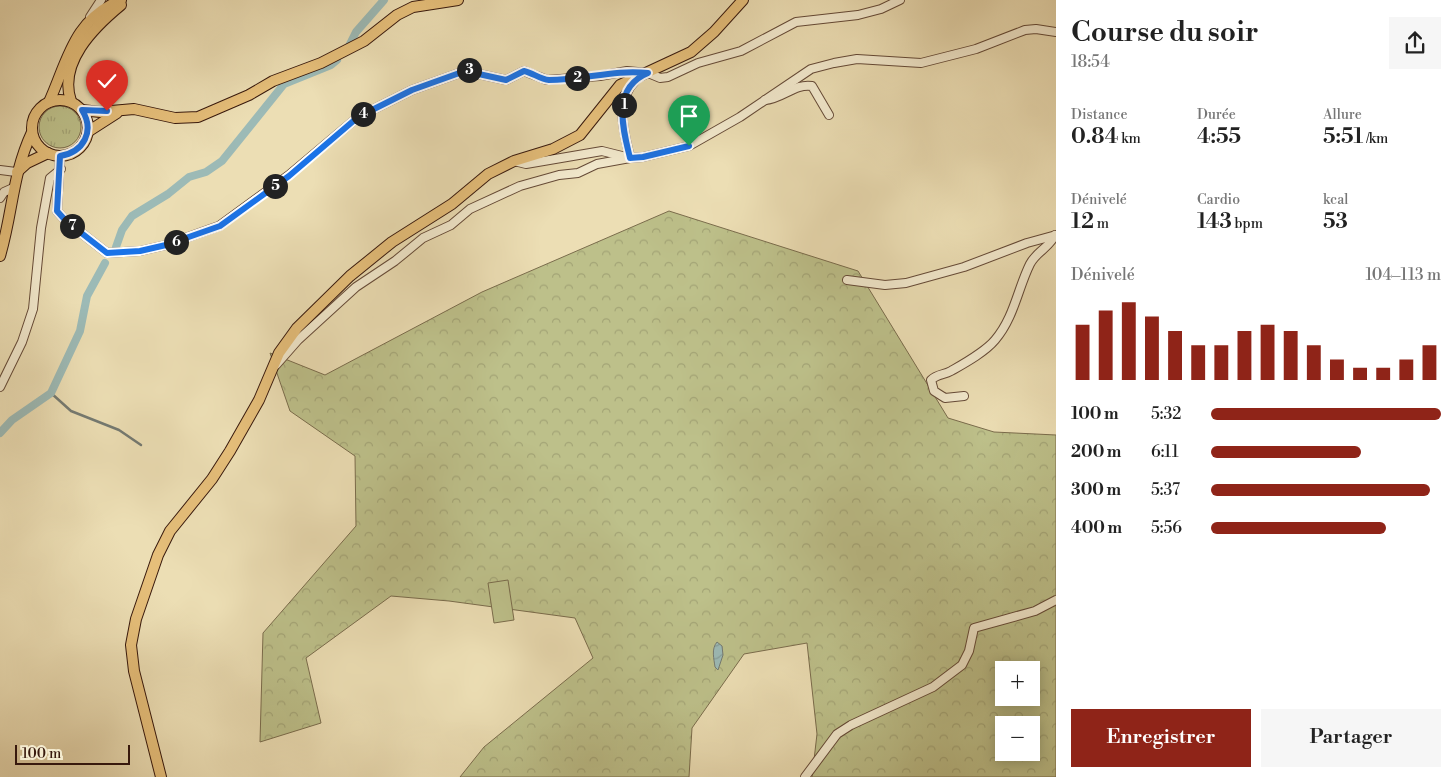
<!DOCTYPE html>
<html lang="fr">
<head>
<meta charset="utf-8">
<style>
  :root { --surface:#fff; --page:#f6f6f6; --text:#222; --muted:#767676; --accent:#8f2418 }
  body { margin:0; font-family:"Libre Bodoni",serif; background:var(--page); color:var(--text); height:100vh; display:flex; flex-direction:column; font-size:19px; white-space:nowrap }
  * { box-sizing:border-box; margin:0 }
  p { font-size:16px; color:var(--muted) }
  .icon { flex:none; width:28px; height:28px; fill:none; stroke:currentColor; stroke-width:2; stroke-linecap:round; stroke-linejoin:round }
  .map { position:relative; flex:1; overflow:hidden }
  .panel { display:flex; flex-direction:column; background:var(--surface); width:400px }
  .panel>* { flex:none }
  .tools { position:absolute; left:995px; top:661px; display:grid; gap:10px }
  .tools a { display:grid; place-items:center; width:45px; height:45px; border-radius:0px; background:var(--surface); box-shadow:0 2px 12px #0003; font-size:25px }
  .scale { position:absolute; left:15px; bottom:12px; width:115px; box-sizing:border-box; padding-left:5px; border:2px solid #38190d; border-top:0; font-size:14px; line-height:18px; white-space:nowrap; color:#38190d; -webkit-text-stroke:4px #f3eace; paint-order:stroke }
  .pin { position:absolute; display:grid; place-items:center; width:42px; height:42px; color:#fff; margin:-51px -21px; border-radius:50% 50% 50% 0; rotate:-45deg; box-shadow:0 0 5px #0007 }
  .pin .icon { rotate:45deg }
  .km { position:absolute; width:25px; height:25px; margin:-12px; border-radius:50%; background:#222; color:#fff; font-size:14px; line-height:25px; text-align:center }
  .round { display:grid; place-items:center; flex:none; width:52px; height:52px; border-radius:0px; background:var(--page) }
  .overview { display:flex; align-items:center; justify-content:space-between; height:85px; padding:0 15px }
  h1 { font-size:28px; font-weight:600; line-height:38px }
  .figures { display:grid; grid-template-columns:repeat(3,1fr); gap:8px; height:85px; padding:5px 15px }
  .figures div { display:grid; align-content:center }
  .figures b { font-size:21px; font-weight:600 }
  .figures small { font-size:14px; font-weight:400 }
  .figures p { font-size:14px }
  .chart { height:140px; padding:10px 15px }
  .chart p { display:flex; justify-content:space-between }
  .chart svg { width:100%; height:90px; margin-top:5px; stroke:var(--accent); stroke-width:6 }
  .action { display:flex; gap:10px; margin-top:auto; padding:10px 15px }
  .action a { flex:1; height:58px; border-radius:0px; background:var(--accent); color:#fff; font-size:20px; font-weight:600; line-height:58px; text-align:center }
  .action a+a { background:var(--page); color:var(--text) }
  ul { padding:0 15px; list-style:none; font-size:16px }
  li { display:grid; grid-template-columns:80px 60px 1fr; align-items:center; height:38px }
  li i { height:12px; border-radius:6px; background:var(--accent) }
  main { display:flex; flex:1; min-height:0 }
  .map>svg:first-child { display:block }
</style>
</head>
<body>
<main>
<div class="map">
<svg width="1056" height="777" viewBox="0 0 1056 777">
  <defs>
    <pattern id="grass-tufts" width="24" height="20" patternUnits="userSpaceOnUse" patternTransform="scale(1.25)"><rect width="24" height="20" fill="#bdc08a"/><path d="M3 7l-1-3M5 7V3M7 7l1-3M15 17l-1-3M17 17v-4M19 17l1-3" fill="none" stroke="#a3a476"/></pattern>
    <pattern id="forest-crowns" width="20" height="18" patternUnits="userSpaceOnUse" patternTransform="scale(1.25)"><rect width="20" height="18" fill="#bdc08a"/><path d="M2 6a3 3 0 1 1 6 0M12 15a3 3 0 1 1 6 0" fill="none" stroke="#a3a476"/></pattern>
    <pattern id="water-waves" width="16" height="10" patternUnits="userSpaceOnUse" patternTransform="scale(1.25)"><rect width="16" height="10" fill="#9cbab6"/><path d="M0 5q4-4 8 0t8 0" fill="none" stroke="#879f9b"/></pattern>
  </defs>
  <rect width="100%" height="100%" fill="#ecdeb4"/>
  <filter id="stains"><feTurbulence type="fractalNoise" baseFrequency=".004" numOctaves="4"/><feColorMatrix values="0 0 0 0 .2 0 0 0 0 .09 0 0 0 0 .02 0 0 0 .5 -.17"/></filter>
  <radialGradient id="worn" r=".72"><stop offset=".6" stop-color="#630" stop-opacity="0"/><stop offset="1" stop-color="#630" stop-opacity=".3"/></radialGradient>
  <!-- grass -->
  <circle fill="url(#grass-tufts)" stroke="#7a6c4c" cx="60" cy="127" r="21"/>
  <!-- forest -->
  <path fill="url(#forest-crowns)" stroke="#7a6c4c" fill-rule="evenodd" d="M669,211L858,271L948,418L994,432L1056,435V777H812L817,734L807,643L744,654L692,728L689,777H460L484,747L593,658L575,618L449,601L391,596L306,658L321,723L260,742L263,633L356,526L355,456L290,411L270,353L325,375L482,292ZM1004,670H1031V698H1004ZM1004,725H1031V752H1004Z"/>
  <!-- pitch -->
  <path fill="#bdc08a" stroke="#7a6c4c" d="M508,580L514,620L494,623L488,583Z"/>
  <!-- water -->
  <path fill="url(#water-waves)" stroke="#747a72" d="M717,642L722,646L723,655L718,670L715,667C714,659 711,649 717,642Z"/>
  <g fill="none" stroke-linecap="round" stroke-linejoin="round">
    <!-- stream -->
    <path stroke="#747a72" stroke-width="2.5" d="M51,393L71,411L119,430L141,445"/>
    <!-- canal -->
    <g stroke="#9cbab6" stroke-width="8">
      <path d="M349,46L356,32L384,0"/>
      <path d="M116,247L122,230L132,216L168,194L189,177L206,172L222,161L284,84L331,65L337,60"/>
      <path d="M0,433L12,420L51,393L80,331L87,296L105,263"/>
    </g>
    <defs>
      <g id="minor">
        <path d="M90,17L101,0"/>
        <path d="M765,100C782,99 795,83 812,86L829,115"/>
        <path d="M60,156L57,211L66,221L107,253L140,251L166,245L219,226L289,175L358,117L412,90L465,71L506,80L524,71L547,80L600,76L627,71L648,73L660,78L668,77L698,63L741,51L796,22L858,15L881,9L900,0"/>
        <path d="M514,161L526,164L602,151L630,158L643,157L689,146L740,117L811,69L834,63L857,59L921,63L976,49L1025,30L1036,29L1056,32"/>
        <path d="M0,170L16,172"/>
        <path d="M0,198L4,192L13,188"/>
        <path d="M847,280L885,285L906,283L964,267L1027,243L1056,235"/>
        <path d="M276,365L298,340L356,287L395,261L423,238L451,225L470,209L520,186L559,175L578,173L597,164L630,158C624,131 614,102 636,80"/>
        <path d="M0,387L22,342L33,309L41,228L50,178L61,169"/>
        <path d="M964,396L945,398L934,391L931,380C937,374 944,375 951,371C965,363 985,352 995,340C1014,318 1018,288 1030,264C1036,252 1050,247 1055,235"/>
        <path d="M805,777L837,734L851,725L933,687L962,665L969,651L974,628L1035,611L1056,600"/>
      </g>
      <g id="major">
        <circle cx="60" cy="128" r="28"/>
        <path d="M71,101C58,63 93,28 121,5"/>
        <path d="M49,102C68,60 73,20 121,0"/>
        <path d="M82,110L100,112L134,109L175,118L198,117L249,95L273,81L321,63L364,41L397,15L413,7L458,0"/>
        <path d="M89,131L117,113"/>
        <path d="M17,172L27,163L48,153"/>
        <path d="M0,256C13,212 12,175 32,132"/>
        <path d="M161,777L134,671L131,645L136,619L158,555L170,531L212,479L230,451L259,400L279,353L297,328L350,276L392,242L452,204L488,174L514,161L553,149L580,135L620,85L691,52L714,32L743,0"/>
      </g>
    </defs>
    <!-- minor casing -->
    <use href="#minor" stroke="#654a37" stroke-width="10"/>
    <!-- major casing -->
    <use href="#major" stroke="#38190d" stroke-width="12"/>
    <!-- minor -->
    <use href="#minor" stroke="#f3eace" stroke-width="8"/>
    <!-- major -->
    <use href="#major" stroke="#e6bf7a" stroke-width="10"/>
  </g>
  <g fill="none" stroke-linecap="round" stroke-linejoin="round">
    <defs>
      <path id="route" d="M107,111L82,110C95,131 84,152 60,156L57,211L66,221L107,253L140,251L166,245L220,226L289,176L358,117L412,90L465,71L506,80L524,71C533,73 540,79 549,80C583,80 615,69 648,73C611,88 623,129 630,158L643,157L689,146"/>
    </defs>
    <!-- route casing -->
    <use href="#route" stroke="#fff" stroke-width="10"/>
    <!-- route -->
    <use href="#route" stroke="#1a73e8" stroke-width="6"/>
  </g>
  <rect width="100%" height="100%" filter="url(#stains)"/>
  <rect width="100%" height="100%" fill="url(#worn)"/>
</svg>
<div class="tools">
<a>+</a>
<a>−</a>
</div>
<div class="scale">100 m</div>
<div class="pin" style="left:689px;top:146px;background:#1e9e55"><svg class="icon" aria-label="arrive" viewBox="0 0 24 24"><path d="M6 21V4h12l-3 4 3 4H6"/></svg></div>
<div class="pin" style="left:107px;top:111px;background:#d93025"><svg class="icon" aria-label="check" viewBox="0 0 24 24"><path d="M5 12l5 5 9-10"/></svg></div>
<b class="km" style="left:624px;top:105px">1</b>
<b class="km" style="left:577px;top:78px">2</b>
<b class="km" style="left:469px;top:70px">3</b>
<b class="km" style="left:363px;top:114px">4</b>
<b class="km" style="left:275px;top:186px">5</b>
<b class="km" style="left:176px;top:242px">6</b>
<b class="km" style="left:72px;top:226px">7</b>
</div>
<section class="panel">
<div class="overview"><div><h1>Course du soir</h1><p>18:54</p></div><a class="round"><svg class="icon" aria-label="share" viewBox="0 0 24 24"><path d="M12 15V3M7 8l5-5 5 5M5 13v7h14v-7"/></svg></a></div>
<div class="figures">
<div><p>Distance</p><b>0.84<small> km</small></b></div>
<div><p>Durée</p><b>4:55</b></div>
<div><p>Allure</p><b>5:51<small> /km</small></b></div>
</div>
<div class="figures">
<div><p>Dénivelé</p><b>12<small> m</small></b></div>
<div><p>Cardio</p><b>143<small> bpm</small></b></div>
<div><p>kcal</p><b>53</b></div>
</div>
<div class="chart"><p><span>Dénivelé</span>104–113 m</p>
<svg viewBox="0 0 160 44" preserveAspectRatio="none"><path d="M5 44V17M15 44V10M25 44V6M35 44V13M45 44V20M55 44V27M65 44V27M75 44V20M85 44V17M95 44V20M105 44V27M115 44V34M125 44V38M135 44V38M145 44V34M155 44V27"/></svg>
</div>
<ul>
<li><b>100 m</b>5:32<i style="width:100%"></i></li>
<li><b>200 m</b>6:11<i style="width:65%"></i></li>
<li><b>300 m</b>5:37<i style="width:95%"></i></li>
<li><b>400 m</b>5:56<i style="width:76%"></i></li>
</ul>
<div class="action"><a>Enregistrer</a><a>Partager</a></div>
</section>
</main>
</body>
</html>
